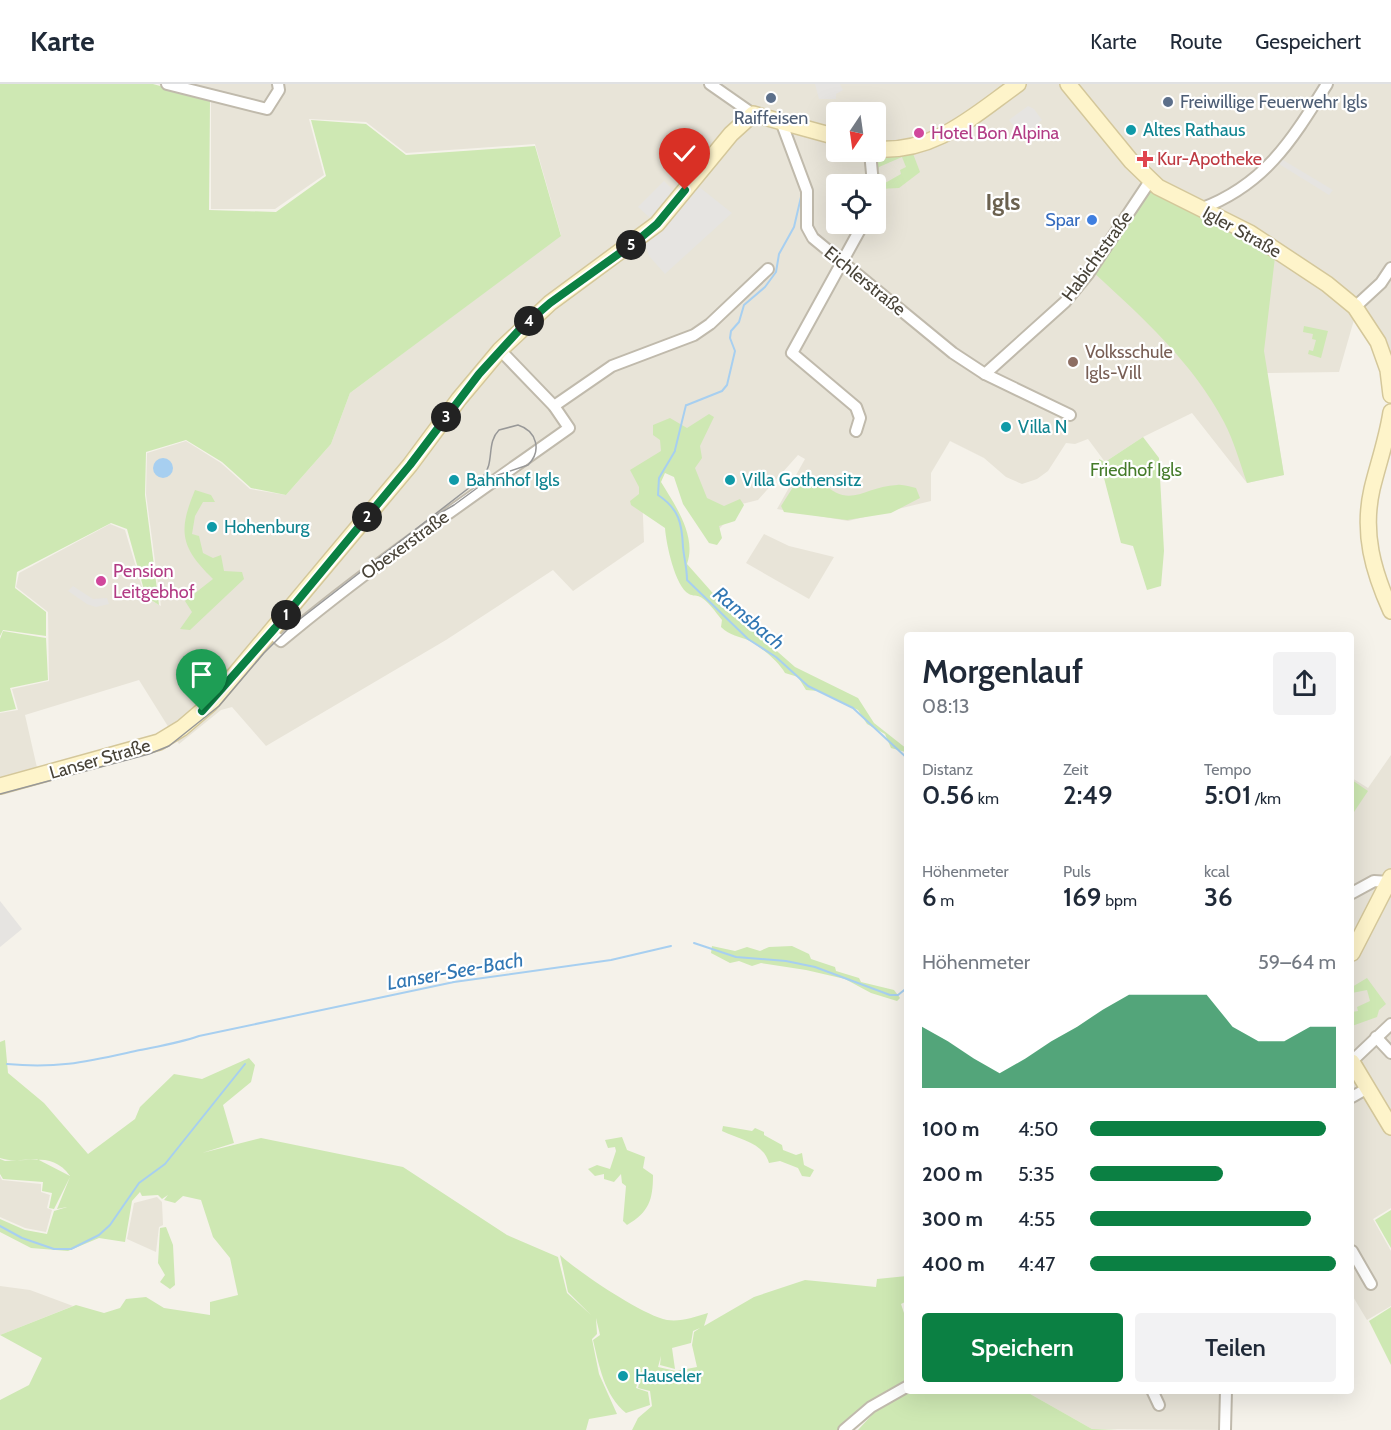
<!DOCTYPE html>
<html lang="de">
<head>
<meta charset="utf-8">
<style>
  :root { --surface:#fff; --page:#f2f2f3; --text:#1f2937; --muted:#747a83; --line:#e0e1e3; --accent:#0b8043 }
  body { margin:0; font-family:Cabin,sans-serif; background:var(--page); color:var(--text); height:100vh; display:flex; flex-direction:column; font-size:22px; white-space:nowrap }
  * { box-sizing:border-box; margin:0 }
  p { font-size:20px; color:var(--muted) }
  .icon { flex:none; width:33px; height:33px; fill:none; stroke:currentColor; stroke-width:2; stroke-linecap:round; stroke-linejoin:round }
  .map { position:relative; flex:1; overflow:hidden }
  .details { position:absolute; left:904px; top:548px; width:450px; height:762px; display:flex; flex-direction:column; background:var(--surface); border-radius:6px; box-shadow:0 6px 24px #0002 }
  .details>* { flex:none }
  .needle { width:39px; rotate:193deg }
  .fabs { position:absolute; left:826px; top:18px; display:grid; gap:12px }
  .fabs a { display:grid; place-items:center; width:60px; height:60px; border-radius:6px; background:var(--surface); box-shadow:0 6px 24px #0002; font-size:30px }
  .pin { position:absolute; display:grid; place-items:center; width:51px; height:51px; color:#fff; margin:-62px -26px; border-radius:50% 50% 50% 0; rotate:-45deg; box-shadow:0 0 6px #0007 }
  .pin .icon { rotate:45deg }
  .km { position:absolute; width:30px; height:30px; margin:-15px; border-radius:50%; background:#222; color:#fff; font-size:16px; line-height:30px; text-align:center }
  .round { display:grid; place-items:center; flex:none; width:63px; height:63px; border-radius:6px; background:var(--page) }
  .summary { display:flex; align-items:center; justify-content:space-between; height:102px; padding:0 18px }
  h1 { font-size:33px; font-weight:600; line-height:45px }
  .stats { display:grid; grid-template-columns:repeat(3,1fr); gap:9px; height:102px; padding:6px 18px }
  .stats div { display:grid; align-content:center }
  .stats b { font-size:26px; font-weight:600 }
  .stats small { font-size:16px; font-weight:400 }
  .stats p { font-size:16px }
  .chart { height:168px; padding:12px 18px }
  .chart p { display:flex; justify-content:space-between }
  .chart svg { width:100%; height:108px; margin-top:6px; fill:var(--accent); opacity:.7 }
  .action { display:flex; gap:12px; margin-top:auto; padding:12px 18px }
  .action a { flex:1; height:69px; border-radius:6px; background:var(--accent); color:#fff; font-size:24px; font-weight:600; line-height:69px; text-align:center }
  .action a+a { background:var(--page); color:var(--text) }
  ul { padding:0 18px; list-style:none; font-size:20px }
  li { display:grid; grid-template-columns:96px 72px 1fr; align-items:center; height:45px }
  li i { height:15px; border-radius:8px; background:var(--accent) }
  header { display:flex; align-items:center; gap:36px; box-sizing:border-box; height:84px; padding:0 30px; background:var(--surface); border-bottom:2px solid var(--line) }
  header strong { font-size:28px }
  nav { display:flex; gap:33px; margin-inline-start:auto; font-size:21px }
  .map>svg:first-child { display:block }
</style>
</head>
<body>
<header>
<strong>Karte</strong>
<nav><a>Karte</a><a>Route</a><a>Gespeichert</a></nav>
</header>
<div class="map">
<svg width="1391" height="1346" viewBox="0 0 1391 1346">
  <rect width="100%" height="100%" fill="#f5f2ea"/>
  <!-- residential -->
  <g fill="#e8e4d8" fill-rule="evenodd">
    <path d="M158,0H1391V284L1358,222L1339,288L1267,289L1284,391L1247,399L1192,329L1143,353L1105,378L1088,355L1075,360L1066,359L1048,387L1037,395L1022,400L1006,393L984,374L950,357L931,389V417L848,437L777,425L805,375L798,371L758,416L742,420L711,454L667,368L641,382L644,458L573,507L553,486L446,556L266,662L232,623L221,626L179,660L139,596L25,631L38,688L0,697V629L18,626L12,605L49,597L48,528L16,503L19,489L110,440L125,446L145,513L161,522L146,410L147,369L186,357L221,379L250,405L286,411L331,360L350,309L561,151L535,60L406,69L366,38L309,35L324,91L275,125H211V14ZM837,28H876V68H837ZM837,100H876V140H837Z"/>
    <path d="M764,450L789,462L834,473L809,515L746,479Z"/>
    <path d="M1391,671V1124L1373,1135L1391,1167V1222L1367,1236L1352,1211V694L1368,704Z"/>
    <path d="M0,1092L2,1096L41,1100V1108L50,1111L47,1124L52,1126L46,1148L25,1144L0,1133Z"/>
    <path d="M157,1113L162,1118L163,1141L159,1143L156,1168L127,1155L134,1119Z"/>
    <path d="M0,1202L30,1206L73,1222L0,1251Z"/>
    <path d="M1025,1307H1227L1229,1346L1092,1345Z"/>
  </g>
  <!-- green -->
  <g fill="#cee8b3" fill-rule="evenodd">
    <path d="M0,0H153L210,16L209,126L276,128L326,92L311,36L366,40L406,71L535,62L561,152L350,309L331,360L286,411L251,404L222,378L186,356L146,368L145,411L159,521L146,513L127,445L111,439L17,488L15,504L46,528V552L3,546L0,552Z"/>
    <path d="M912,67L920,88L899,104L878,105L872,76L878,70ZM902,73L906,83L900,86L901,90L885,99L878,87L879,83Z"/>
    <path d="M1150,107L1233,147L1275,173L1264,267L1284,391L1247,399C1240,379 1234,357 1224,338C1194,280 1141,232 1093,188Z"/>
    <path d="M1304,242L1328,247L1321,274L1308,270L1309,266L1313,267L1316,256L1312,255L1313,250L1303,248Z"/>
    <path d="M709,330L714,333L700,362L702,374L695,384L707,414L724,422L740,415L744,421L735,437L719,442L722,454L717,461L709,459L683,420L674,393L665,389L661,398C675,421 697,452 687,480L734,533L748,537L753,546L795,583L858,614L874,639L907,665V676L905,668L891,664L885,650L867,640L858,626L818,607L806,606L798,593L785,589C778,577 762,564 750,557C739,552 730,552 721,543L722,536C716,529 707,515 698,512C698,512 689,511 689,510C675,503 666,459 665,444L631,421L630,417L639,410V403L630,386L661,367L660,356L653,351V341L670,334L687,344Z"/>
    <path d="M1143,353L1159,374L1164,467L1161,502L1147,506L1133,462L1121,459L1099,375L1105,378Z"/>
    <path d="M821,397C850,427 864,402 897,401C903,400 910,403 916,404L920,414L891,429L847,436L784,428L781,422L795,400Z"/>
    <path d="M195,406L211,411L215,418H203L195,432L192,450L199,452L203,469L213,474L221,471L224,487L242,488L244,495L190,546L180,545L192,528L185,517L213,495C180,463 178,447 195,406Z"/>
    <path d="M3,547L46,554L48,596L10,604L16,625L0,628V555Z"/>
    <path d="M1352,696L1368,707L1352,731Z"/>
    <path d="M712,862L735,867L747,863L760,867L769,863L792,862L809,870L811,875L835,883L836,887L859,894L861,898L894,906L900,914L897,917L871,909L845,895L806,886L761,879L752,882L739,877L730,879L711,869Z"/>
    <path d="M1367,894L1386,920L1379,926L1377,933L1352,942V928L1358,927L1357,923L1370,917L1367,906L1352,909V903Z"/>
    <path d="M5,956L8,989L44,1019L88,1070L135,1035L140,1023L174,990L202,995L249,974L255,981L251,998L223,1021L234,1059L202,1069L261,1054L403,1083L507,1151L558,1173L567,1209L591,1231L568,1208L560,1171C580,1189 642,1231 667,1236C681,1238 695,1233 708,1229L704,1242L754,1213L805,1196L876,1203L877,1195L907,1192V1217L901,1220L907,1238V1295L844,1338L838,1346H632L638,1334L652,1322L650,1307L638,1304L640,1295L652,1292L639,1294L636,1304L648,1308L650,1321L626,1329C604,1311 599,1281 593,1256L600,1251L596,1234L597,1250L592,1255L599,1290L617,1330L589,1335L586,1346H0V1316L29,1301L42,1274L0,1251L76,1221L104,1229L120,1224L126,1215L146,1213L164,1224L210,1231V1218L238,1211L230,1174L213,1153L201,1116L183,1112L175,1119L164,1116L168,1111L162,1115L158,1111L142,1112L140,1108L132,1117L125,1158L99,1154L68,1167L31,1164L0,1148V1135L25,1146L47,1150L54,1127L67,1123L57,1125L70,1093L54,1125L49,1124L52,1109L42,1107L43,1098L3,1095L0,1090V1075L5,1077L37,1075L70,1092C51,1064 21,1082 0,1074V958ZM700,1244L694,1248L692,1261L697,1283L676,1287L658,1283L661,1272L660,1281L675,1285L672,1264L691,1259L693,1247Z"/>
    <path d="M723,1042L752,1047L755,1044L764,1048V1051L782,1061L783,1066L796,1071L802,1069L804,1081L814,1086L810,1093L802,1092L798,1084L780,1077L769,1079C763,1058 740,1056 722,1047Z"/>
    <path d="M622,1053L627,1066L645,1073L643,1084L653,1091C653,1116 649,1128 627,1141L623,1137L626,1102L622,1099L621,1090L614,1098L604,1095V1090L595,1092L588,1085L597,1081L610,1085L616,1067L615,1063L608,1064L605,1056Z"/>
    <path d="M1391,1126V1164L1375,1136Z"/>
    <path d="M166,1143L173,1161L175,1201L170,1205L160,1198L165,1191L158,1179L160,1144Z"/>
    <path d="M1391,1223V1281L1369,1237Z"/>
    <path d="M910,1306L1025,1307L1092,1345L1117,1346H858L880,1322Z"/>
  </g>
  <!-- parking -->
  <g fill="#e6e4e1">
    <path d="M815,0H840L843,6L836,10V15H819Z"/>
    <path d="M1028,22L1034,25L1042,36L1023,53L1009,36Z"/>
    <path d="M1283,76L1333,106L1329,111L1279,80Z"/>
    <path d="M664,97L676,109L650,134L638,123Z"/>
    <path d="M698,102L732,129L665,190L649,172L645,159L667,138Z"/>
    <path d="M73,502L93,515L107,514L109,520L96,523L87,520L68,507Z"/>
    <path d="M0,817L22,845L0,863Z"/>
  </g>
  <!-- water -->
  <circle fill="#a7cff0" cx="163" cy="384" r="10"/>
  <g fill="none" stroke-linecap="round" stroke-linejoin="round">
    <!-- stream -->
    <g stroke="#a7cff0" stroke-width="2">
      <path d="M687,321L722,307L727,301L735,267L730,254L731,247L739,238L744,221L765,203L776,188L779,170L794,143L801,113"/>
      <path d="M675,366L686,321"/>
      <path d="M675,367L659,394L658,411C679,425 682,439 683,463C684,474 687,484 687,496L748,555L776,573L808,602L853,624L908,675"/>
      <path d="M694,859L736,873L786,877L815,883L890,911H898L908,903"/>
      <path d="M7,980C60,985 89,977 140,966C160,962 179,959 199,952L454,898L611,876L671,862"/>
      <path d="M0,1142L22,1154L54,1165H71L99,1151L110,1141L139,1099L165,1080L245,980"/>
    </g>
    <defs>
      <g id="minor">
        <path d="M167,0L267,25L279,6L278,0"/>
        <path d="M710,0L753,30"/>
        <path d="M782,40L807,107V143L813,154L953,269L985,290L1070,331"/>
        <path d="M870,68L873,100"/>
        <path d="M1200,125C1265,101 1292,56 1327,0"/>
        <path d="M1355,223L1381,199L1391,184"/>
        <path d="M985,290L1065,218L1088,190L1150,97"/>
        <path d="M554,322L612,282L694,251L710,240L768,185"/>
        <path d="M856,347L860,334L856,323L792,269L863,140"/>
        <path d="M271,549L281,557C373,480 472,413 569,344L554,322L500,266"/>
        <path d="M1352,809L1374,797L1389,798"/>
        <path d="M1376,953L1391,969"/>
        <path d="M1352,977L1391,940"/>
        <path d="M1352,1013L1366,1005"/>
        <path d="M1352,1167L1371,1200"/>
        <path d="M1152,1306L1159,1321"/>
        <path d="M844,1346L871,1323L908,1302"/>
        <path d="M1225,1346L1226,1306"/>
      </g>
      <g id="secondary">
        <path d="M1068,0L1131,77L1158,103L1250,149L1327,200L1355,223L1378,258L1388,286L1391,311"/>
        <path d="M876,65C935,69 973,32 1018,0"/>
        <path d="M1391,328C1387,355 1378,380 1372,405C1362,449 1373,487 1391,527"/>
        <path d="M0,702L159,658L182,644L210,620L410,381L459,315L500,266L550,219L657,140L731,50L753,30L837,53"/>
        <path d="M1352,869L1391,793"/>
        <path d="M1352,978L1391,1043"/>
      </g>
    </defs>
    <!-- minor casing -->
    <use href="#minor" stroke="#c0baac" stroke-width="14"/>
    <!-- secondary casing -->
    <use href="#secondary" stroke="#d4c79a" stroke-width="18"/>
    <!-- minor -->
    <use href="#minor" stroke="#fff" stroke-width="10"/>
    <!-- secondary -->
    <use href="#secondary" stroke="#fef4ca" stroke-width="15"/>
    <!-- tram -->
    <path stroke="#989898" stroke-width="1.5" d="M0,710L149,670L169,662L219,622L264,569L291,542L483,393C495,378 486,359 499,346L518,341C537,347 542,367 528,381L492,393L454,421L425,438"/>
  </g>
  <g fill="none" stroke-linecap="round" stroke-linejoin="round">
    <defs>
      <path id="route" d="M202,627L275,544L410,381L479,290L521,244L550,219L638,156L657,140L685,106"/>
    </defs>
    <!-- route casing -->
    <use href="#route" stroke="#fff" stroke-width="12"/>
    <!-- route -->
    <use href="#route" stroke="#0b8043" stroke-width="8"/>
  </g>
  <!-- markers -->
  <g fill="#5c6f8a" stroke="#fff" stroke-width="2">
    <circle cx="771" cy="14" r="6"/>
    <circle cx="1168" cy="18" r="6"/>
  </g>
  <g fill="#0f9aa8" stroke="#fff" stroke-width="2">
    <circle cx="1131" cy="46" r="6"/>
    <circle cx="1006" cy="343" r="6"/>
    <circle cx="454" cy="396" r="6"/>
    <circle cx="730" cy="396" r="6"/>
    <circle cx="212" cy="443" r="6"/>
    <circle cx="623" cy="1292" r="6"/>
  </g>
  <g fill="#d1479c" stroke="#fff" stroke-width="2">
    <circle cx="919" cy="49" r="6"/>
    <circle cx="101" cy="497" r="6"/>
  </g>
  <path fill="#e0444e" stroke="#fff" stroke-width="2" d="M1142 66h6v6h6v6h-6v6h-6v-6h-6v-6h6z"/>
  <circle fill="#3f7fe0" stroke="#fff" stroke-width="2" cx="1092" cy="136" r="6"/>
  <circle fill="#8d6e63" stroke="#fff" stroke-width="2" cx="1073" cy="278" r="6"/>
  <g text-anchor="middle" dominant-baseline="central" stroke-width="4.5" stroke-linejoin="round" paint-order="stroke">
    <!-- service labels -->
    <g font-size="18" fill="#4e5e75" stroke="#fff" text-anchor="start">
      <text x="1180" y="18">Freiwillige Feuerwehr Igls</text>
      <text x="771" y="34" text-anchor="middle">Raiffeisen</text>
    </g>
    <!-- culture labels -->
    <g font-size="18" fill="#0d838f" stroke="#fff" text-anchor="start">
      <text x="1143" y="46">Altes Rathaus</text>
      <text x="1018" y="343">Villa N</text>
      <text x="466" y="396">Bahnhof Igls</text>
      <text x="742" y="396">Villa Gothensitz</text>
      <text x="224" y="443">Hohenburg</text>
      <text x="635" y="1292">Hauseler</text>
    </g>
    <!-- hotel labels -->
    <g font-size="18" fill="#b23c85" stroke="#fff" text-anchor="start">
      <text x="931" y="49">Hotel Bon Alpina</text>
      <text x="113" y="487">Pension<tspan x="113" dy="21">Leitgebhof</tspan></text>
    </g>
    <!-- health labels -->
    <g font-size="18" fill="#be3a42" stroke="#fff" text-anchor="start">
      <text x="1157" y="75">Kur-Apotheke</text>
    </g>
    <!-- shop labels -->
    <g font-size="18" fill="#366cbe" stroke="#fff" text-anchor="end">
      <text x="1080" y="136">Spar</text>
    </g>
    <!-- street labels -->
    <g font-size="18" fill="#484338" stroke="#fff">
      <text transform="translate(1242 148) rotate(29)">Igler Straße</text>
      <text transform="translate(1097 172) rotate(-54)">Habichtstraße</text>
      <text transform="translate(865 197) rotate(39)">Eichlerstraße</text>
      <text transform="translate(405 461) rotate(-36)">Obexerstraße</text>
      <text transform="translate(100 675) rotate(-16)">Lanser Straße</text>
    </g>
    <!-- education labels -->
    <g font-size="18" fill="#785e54" stroke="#fff" text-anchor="start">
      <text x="1085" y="268">Volksschule<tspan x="1085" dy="21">Igls-Vill</tspan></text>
    </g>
    <!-- park labels -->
    <g font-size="18" fill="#457b2a" stroke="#fff">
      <text x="1136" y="386">Friedhof Igls</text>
    </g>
    <!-- water labels -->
    <g font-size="20" font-style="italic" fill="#3177b4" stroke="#fff">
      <text transform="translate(749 534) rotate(40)">Ramsbach</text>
      <text transform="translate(455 887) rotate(-10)">Lanser-See-Bach</text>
    </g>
    <!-- district labels -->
    <g font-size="24" font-weight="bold" fill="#6b614f" stroke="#fff">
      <text x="1003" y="117">Igls</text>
    </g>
  </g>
</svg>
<div class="fabs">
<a><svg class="needle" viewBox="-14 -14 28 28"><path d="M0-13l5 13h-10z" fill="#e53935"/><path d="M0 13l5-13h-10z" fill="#747a83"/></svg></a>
<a><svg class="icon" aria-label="locate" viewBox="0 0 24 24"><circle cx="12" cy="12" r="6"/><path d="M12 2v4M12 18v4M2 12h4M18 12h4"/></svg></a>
</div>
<div class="pin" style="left:202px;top:627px;background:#1e9e55"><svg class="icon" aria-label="arrive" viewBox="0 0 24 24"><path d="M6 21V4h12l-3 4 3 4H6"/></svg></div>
<div class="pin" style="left:685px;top:106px;background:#d93025"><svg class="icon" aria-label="check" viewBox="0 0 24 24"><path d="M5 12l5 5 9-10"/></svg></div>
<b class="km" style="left:286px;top:531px">1</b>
<b class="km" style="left:367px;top:433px">2</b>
<b class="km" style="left:446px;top:333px">3</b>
<b class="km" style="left:529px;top:237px">4</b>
<b class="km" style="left:631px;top:161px">5</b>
<section class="details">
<div class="summary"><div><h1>Morgenlauf</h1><p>08:13</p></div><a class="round"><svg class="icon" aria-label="share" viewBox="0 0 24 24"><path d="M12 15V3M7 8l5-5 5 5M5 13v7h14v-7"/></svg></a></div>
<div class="stats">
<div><p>Distanz</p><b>0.56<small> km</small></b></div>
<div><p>Zeit</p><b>2:49</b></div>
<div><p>Tempo</p><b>5:01<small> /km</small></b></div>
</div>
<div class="stats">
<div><p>Höhenmeter</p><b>6<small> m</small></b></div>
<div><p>Puls</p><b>169<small> bpm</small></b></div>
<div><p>kcal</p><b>36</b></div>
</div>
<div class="chart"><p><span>Höhenmeter</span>59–64 m</p>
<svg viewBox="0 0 160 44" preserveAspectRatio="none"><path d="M0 44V19L10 25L20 32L30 38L40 32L50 25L60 19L70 12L80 6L90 6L100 6L110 6L120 19L130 25L140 25L150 19L160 19V44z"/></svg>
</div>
<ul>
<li><b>100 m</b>4:50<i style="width:96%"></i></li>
<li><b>200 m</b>5:35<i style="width:54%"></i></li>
<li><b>300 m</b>4:55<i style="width:90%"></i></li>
<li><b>400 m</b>4:47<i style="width:100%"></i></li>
</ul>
<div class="action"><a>Speichern</a><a>Teilen</a></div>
</section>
</div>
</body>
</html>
